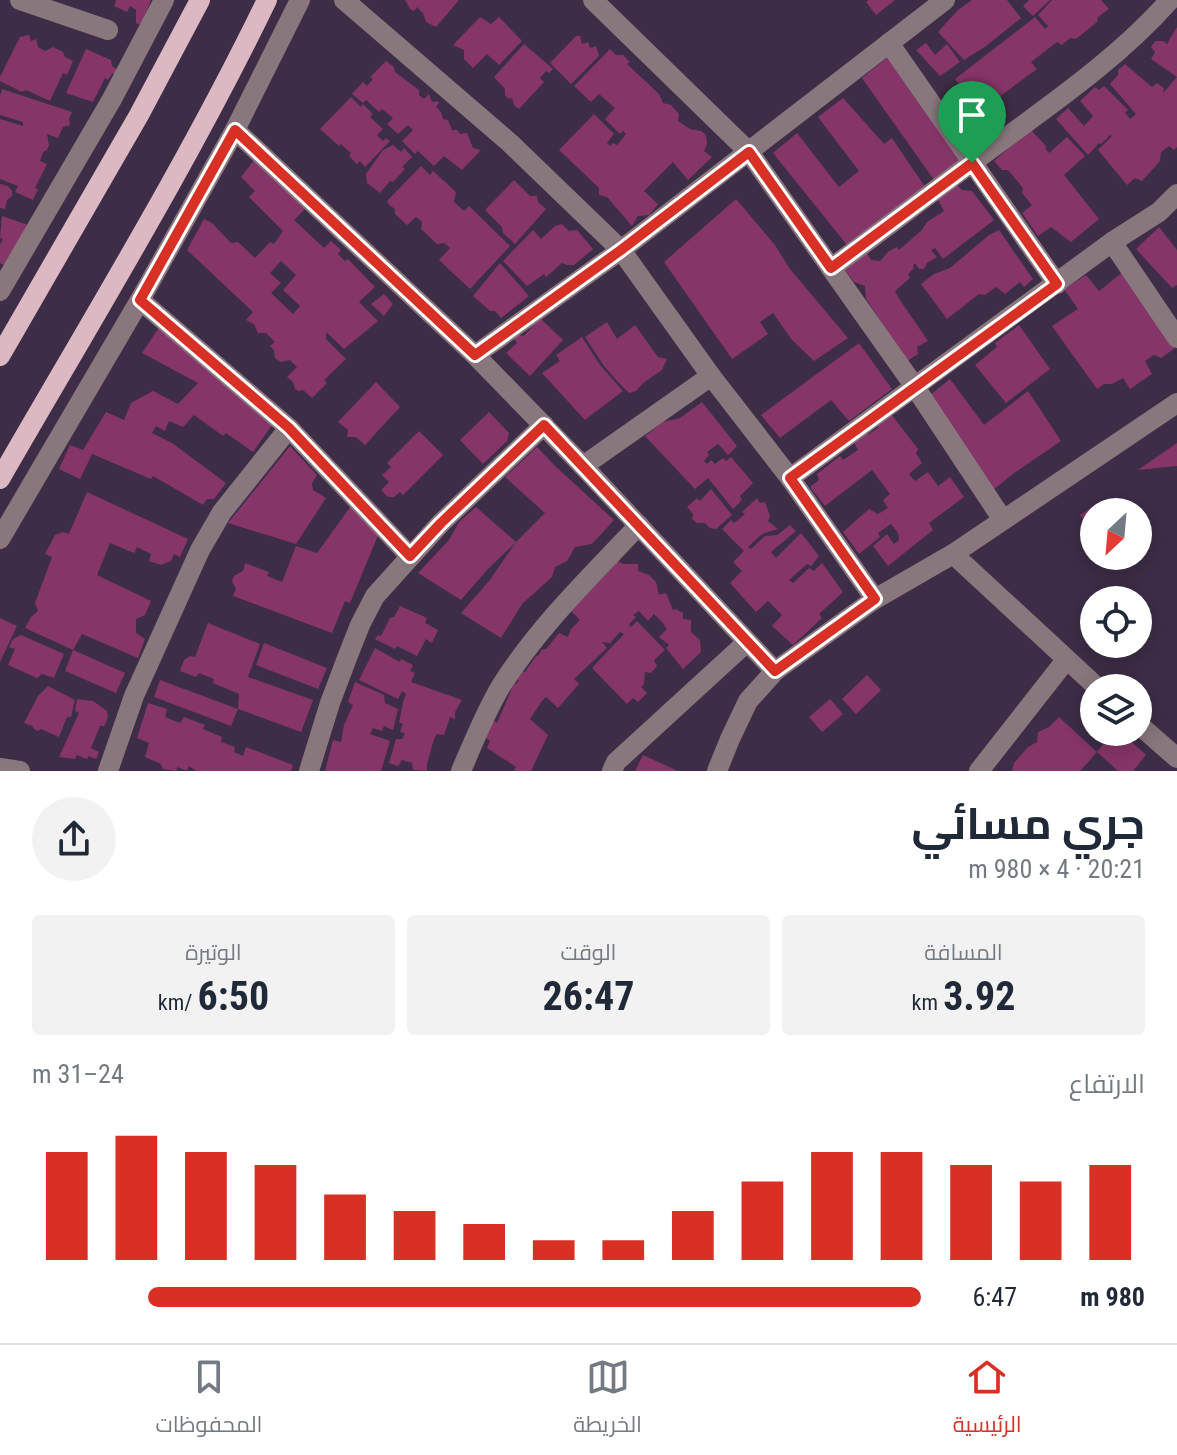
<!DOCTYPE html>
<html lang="ar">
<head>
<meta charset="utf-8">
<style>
  :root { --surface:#fff; --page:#f2f2f3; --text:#1f2937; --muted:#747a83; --line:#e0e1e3; --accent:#d93025 }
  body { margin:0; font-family:"Roboto Condensed",Cairo,sans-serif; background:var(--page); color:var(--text); direction:rtl; height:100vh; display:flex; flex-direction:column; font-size:30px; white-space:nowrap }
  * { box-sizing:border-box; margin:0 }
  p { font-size:26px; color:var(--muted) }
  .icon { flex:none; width:44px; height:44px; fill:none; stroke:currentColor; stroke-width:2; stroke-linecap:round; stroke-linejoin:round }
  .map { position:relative; height:771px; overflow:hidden; direction:ltr }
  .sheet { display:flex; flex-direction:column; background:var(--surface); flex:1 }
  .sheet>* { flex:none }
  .needle { width:52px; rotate:206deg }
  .tools { position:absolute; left:1080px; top:498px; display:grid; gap:16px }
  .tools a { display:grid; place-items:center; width:72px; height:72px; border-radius:50%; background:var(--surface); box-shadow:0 4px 20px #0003; font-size:40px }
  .pin { position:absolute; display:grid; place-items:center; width:68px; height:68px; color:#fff; margin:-82px -34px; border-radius:50% 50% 50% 0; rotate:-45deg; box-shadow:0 0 8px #0007 }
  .pin .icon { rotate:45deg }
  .round { display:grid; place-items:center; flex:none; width:84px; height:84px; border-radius:42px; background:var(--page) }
  .head { display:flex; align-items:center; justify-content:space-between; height:136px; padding:0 32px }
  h1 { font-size:44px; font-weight:700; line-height:60px }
  .metrics { display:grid; grid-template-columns:repeat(3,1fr); gap:12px; height:136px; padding:8px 32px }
  .metrics div { display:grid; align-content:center; border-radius:8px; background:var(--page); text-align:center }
  .metrics b { font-size:40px; font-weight:700 }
  .metrics small { font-size:22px; font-weight:400 }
  .metrics p { font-size:22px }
  .chart { height:224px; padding:16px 32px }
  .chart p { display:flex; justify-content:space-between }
  .chart svg { width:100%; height:144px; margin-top:8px; stroke:var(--accent); stroke-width:6 }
  ul { padding:0 32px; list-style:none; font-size:26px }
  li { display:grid; grid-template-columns:128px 96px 1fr; align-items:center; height:60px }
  li i { height:20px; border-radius:10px; background:var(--accent) }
  .tabs { display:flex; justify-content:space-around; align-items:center; height:112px; border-top:2px solid var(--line); background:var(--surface); font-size:22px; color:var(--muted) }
  .tabs a { display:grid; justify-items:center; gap:4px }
  .tabs .on { color:var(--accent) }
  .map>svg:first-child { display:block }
</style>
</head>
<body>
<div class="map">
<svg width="1177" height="771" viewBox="0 0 1177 771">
  <rect width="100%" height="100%" fill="#3d2d47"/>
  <!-- building -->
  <g fill="#863568" fill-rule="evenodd">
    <path d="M116,0H151L141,25L136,23V10L130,6L127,12L114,6Z"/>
    <path d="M405,0H459L436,27L426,22L423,13L417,7L414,11L410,9Z"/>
    <path d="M868,0H895L876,15L866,2Z"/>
    <path d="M972,0H1007L1021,18L986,46L964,60L938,32L958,10Z"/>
    <path d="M1029,0H1050L1033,16L1023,6Z"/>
    <path d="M1052,0H1101L1109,9L1098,17L1097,22L1076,39L1070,38L1062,45L1057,42L1031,62L1037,69L991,103L1000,116L990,124L980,110L969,120L961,109L972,100L955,79L1035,17L1045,29L1048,26L1038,15Z"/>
    <path d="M480,17L491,24L499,17L522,41L499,65L487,54L473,68L464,59V50L453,45Z"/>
    <path d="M1177,27V147L1174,150L1169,146L1161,152L1160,161L1142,181L1135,178L1127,185L1098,150L1112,136L1110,135L1101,144L1099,143L1088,155L1056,119L1068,108L1084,126L1093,116L1080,101L1095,87L1099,90L1104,86L1128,110L1125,113L1130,119L1136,114L1110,84L1118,75V70L1125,64L1152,87L1157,83L1164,88L1163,93L1177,77L1151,59L1155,52L1151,47L1155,41H1163L1167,44Z"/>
    <path d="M29,35L31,41L36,39L38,47L45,51L53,47L63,52L65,57L73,61L67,75L63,73L50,101L26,90L22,92L0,81V77L20,37Z"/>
    <path d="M576,36H580L582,44L588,42L590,48L596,46L599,56L571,84L550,63Z"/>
    <path d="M926,43L935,55L947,44L960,62L940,76L916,50Z"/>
    <path d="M524,44L553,69L549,73L546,71L540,78L544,82L519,109L514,105L512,98L508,99L505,95V89L494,77Z"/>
    <path d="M86,49L111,60L112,66L117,69L116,73L112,74L108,80L105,78L93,102L66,93Z"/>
    <path d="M610,49L616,55H623L630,62L627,64L659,94L663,103L671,105L679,114L678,121L690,129L701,131L706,135L707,144L704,151L712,157L688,180L673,162L644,191L658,204L649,215L638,216L632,226L607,197L599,195V188L559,150L594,114L614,134L607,143L610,146L613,143L617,145L626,134L623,131L620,134L605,119L615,108L599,94L591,102L574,86Z"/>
    <path d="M888,57L959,161L934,180L862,78Z"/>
    <path d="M386,61L394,67L395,72L419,90V95L424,99L429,94L432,102L437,101L439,103L436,107L441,112L443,119L448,120L452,130H457L460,134L467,133L473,148L481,150L462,170L444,156L434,166L418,151L415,154L402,141L413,130L408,125L398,134L387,124L393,118L382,109L379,112L366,100L363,103L352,94L363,82L367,86L373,79L370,77Z"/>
    <path d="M2,89L72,112L69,119L70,125L63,127L58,138L47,134L49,145L47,150L43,152L40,161L47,164L35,188L38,189L33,200L15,192L18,186L0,179V119L23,126V122L0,115V96Z"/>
    <path d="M351,97L361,107L363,104L373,114L370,117L383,129L377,135L383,141L386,138L390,141L365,167L360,161L357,164L349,156L351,153L344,147L341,144L339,146L320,129Z"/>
    <path d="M843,98L884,144L892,138L925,187L847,245L773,153L797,133L839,187L859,171L818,117Z"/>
    <path d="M1030,129L1047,147L1045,148L1049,153L1067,137L1085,156L1064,175L1099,219L1071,242L1051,227L1038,236L1022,213L1032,205L1022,193L1023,188L1008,170H1002L994,161Z"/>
    <path d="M393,145L401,152L404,148L412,157L402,167L405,169L393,182L390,181L380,193L367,183L366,174L383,150Z"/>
    <path d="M255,159L305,209L294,220L324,248L331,241L341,250L338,254L345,261L348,259L375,287L359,302L378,321L344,349L326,332V339L346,359L324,380L327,383L312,398L303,390L298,391L295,389L293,382L287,377L297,367L290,360L281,362L275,358L274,350L270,346L275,342L266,333H258L254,324L246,320L253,312L187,250L204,219L212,223L231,243L238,242L255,258L270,242L274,244L283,231L249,197L255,191L241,177ZM281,261L296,275L283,290L300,306L293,314L271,293L281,283L270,273Z"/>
    <path d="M421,166L430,175L433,171L456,192L454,202L464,211L469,206L510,246L470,289L439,260L450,248L444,243L437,244L421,229L422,222L416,217L407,225L395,214V209L389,205L387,201Z"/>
    <path d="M514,180L530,196H537L538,202L546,209L515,244L503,233L502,227L485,210Z"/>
    <path d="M0,184L8,186L12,191V196L7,200L5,209L0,208Z"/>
    <path d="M957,185L962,190L972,191L994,220L943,259L935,248L931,250L937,257L927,263L924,269H919L915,263L913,266L914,268L908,274L910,278L895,291L900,300L928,341L917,347L918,354L907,361L866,299L865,286L854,282L844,269L866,251L871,260L880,261L889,251L897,247L899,250L922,230L927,222L944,211L937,198Z"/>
    <path d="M736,199L775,245L790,269L848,338L814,361L792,340L773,313L760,322L768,334L732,359L664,262Z"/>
    <path d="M2,216L34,227L12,269L0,263V245L3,239L0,238Z"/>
    <path d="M562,224L569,231L577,230L593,249L574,265H567L562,263L546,277L544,274L527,286L503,261L533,230L541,239L555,226Z"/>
    <path d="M1159,227L1177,250V285L1172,288L1136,249Z"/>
    <path d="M999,230L1033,279L1024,287L1020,282L1005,294L996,287L985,295L979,294L947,319L921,284L934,274L950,268L989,235Z"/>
    <path d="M500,263L529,296L501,318L495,311H490L473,296Z"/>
    <path d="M1123,272L1175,348L1161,358L1154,355L1145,361L1152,374L1130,389L1123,378L1112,384H1104L1097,389L1052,326L1078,309L1064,289L1086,275L1099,291Z"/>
    <path d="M384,294L393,304L384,316L371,304Z"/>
    <path d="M540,318L563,340L530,376L506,353L517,343L514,339L518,335L524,336Z"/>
    <path d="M607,322L617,339L635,325L658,357L667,359L662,370L643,383L636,391L629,393L618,382L604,366L585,337Z"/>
    <path d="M1019,325L1050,369L1006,403L975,365L997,347L995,343Z"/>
    <path d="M158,329L196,349L272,425L253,452L226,433L223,436L194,415L183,427L169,421L165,431L156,426L152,433L172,443L226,483L214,499H207L203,505L153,476L151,479L92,454L80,479L59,469L70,445L83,450L106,412L124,420L131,403L153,391L178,404L198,383L142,353Z"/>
    <path d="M582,337L600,365L623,391L585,420L542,373L560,361L556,355Z"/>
    <path d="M859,343L892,389L849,421L831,400L780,438L761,415Z"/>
    <path d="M950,379L984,425L1028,391L1061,441L1014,473L993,490L929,396Z"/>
    <path d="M376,382L400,407L365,445L356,437H347L348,430L338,422Z"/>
    <path d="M702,402L737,446L728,455L718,444L707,452L709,455L704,461L707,464L711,460L715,464L723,458L726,461L731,457L753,483L740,496L742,500L733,509L708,478L695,489L645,436L663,422L680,418Z"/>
    <path d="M489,412L509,433L507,441L483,464L460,440Z"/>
    <path d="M891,414L918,449L916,453L922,463L909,474L915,481L928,472L938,486L950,477L964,497L929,523L933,530L888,566L873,546L887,534L894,544L899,540L898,533L891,524L878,533L880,537L859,554L843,532L869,509L878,514L888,508L883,500L890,494L872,470L825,506L810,487L819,480L817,474L840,456L843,460L858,450L854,442L865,432L869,434L878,428V424Z"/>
    <path d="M419,431L443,455L403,495L400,492L394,497H388L381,490L389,482L382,475L391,467L387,463Z"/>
    <path d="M1177,443V466L1138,470Z"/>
    <path d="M290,446L317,475L312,483L313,490L326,498L296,544L228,523Z"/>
    <path d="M537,447L554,465L614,520L592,544L575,547L567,561L555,567L552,577L522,604L501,638L461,613L489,581L516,542L487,570L461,600L418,573L449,540L459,522L476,507L516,542L545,513L505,477Z"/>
    <path d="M711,489L732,515L716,529L710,528L705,523H697L692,519L693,514L687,507L697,498L700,501Z"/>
    <path d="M87,492L188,539L180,557L174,554L171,561L161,565L149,561L151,554L137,547L134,553L110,543L97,575L151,601L145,615L136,619V633L145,639L138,658L82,634L73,650L25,628L31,617L38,611L35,603L52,557L45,554L55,535L63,532L69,534Z"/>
    <path d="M757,498L760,503L765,502L770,516L768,521L778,529L762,534L748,547L751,549L765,536L777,535L790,525L796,531L771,552L776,558L801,533L819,556L811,566L807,564L789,580L793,583L809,568L814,571L822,563L843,592L819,614L822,618L793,645L772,626L782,615L768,601L756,612L730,583L742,571L733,562L744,551L722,529L731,520L734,523L745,514L742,512Z"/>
    <path d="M351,506L379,533L350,603L345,601L332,633L233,596L236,589L232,581L234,576L243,571L245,563L269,572L267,576L282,582L296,546L317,553Z"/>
    <path d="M1092,507L1094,510V547L1091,549L1084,540L1093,534L1080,515Z"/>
    <path d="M618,561L623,564H638V571L649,575L656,582L659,595L666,593L673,610L676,609L683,613V619L691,620V632L700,640L701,652L683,669L666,648L669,645L659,637L667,629L662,622L654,614L648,621L639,611L633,615L636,617L629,624L631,627L637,621L665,650L654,660L657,666L651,673L645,672L644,684L641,687L647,693L638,702L633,698L627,704L592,668L624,634L620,632L610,643L602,642L607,648L574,679L579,684L558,708L546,697L542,701L530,719L548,735L531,771H516L514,770L516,767L487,748L490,741L486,738L493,720L497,723L513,686L519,681L517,678L522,671L525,672L536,656L539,655L541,650L546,649L559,633L568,637L571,629L580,620L571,611Z"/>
    <path d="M400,606L427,618L425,623L438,630L432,643L426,639L417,656L397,646L395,649L375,639L378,635L381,636L390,618L394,617Z"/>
    <path d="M0,618L17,626L0,662Z"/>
    <path d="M208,623L260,644L248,677L313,700L301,732L238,709L231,726L154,697L160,680L238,709L239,694L213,683L214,679L199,673L196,677L180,671L184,660L190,656L195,657Z"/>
    <path d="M21,635L64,654L54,678L42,674L37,678L8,665L15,649L9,647L13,639Z"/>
    <path d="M264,643L327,668L318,689L256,665Z"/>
    <path d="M375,648L400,662L401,659L413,665L410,671L415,673L411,682L462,700L455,712V719L450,717L444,735L437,734L434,739L427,764V771L413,770L412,763L402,760L398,766L389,763L396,739H402L405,733L400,732L403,723H399L403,702L406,694L402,691L398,699L359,680Z"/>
    <path d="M73,650L125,673L116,693L65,671Z"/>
    <path d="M867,675L881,690L856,714L842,699Z"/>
    <path d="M355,682L384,695L385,703L398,709L393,730L384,726L382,731L373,728L370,734L390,741L381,771H325L333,740L341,742L344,725L353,705L348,702Z"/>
    <path d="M48,686L75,700L71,717H67L59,737L41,729L38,731L34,729L32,726L24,723L38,696Z"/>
    <path d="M77,699L93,701L107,711L108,718L104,726H100L91,748L99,752L96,759L88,756L87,759L77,755L75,759L59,757L79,713L75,711Z"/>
    <path d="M830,699L843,714L822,732L809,717Z"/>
    <path d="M148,703L167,709L165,717L180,723L184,717L205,725L203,729L222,737L221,742L235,747L234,752L243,756L246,747L293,765L291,771H196L189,766L187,771L178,767L176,771L163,769L161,764L145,757L149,743L137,738Z"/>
    <path d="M1059,717L1097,752L1080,771H1012L1014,763L1028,747L1037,742L1038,732L1049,727Z"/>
    <path d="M1113,732H1121L1146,755L1133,771H1118L1097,752Z"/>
    <path d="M643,755L678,771H635Z"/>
  </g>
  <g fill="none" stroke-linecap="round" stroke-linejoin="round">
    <!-- minor -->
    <g stroke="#88777c" stroke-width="20">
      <path d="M20,0L108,30"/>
      <path d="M344,0L510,143L621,250L711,376L790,478L875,599"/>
      <path d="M593,0L749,152L915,387L1003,520"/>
      <path d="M889,43L1057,284"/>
      <path d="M235,130L475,355L583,466L775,671"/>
      <path d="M1112,242L1177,338"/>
      <path d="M831,268C879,233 925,197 973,162C1041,111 1113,64 1170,0"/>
      <path d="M0,291L112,99L164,0"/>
      <path d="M140,300L289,428L410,556"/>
      <path d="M475,355L621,250L945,0"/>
      <path d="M583,466L711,376"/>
      <path d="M790,478L1112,242L1159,212L1177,194"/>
      <path d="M0,539L140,300L235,130L300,0"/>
      <path d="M953,554L1098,688"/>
      <path d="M1138,724L1177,758"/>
      <path d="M0,768L20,771"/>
      <path d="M108,771L134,696L200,550L222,512L289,428"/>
      <path d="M309,771L330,703L347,658L360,625L375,596L441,523L544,425"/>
      <path d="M461,771C473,743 485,713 501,686C539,626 590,577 639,525"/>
      <path d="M612,771L616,762L747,642"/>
      <path d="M717,771L730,739L748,701L775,671L875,599L953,554L1177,403"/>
      <path d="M979,771L1066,660"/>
    </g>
    <!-- major -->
    <g stroke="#dcb9c2" stroke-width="20">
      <path d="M0,356L139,115L200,0"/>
      <path d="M0,479C91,321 187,165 267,0"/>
    </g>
  </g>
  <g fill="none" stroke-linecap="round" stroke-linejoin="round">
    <defs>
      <path id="route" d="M235,130L475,355L621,250L749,152L831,268L972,163L1057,284L790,478L875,599L775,671L544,425L441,523L410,556L289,428L140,300Z"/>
    </defs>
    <!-- route casing -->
    <use href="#route" stroke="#fff" stroke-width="16"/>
    <!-- route -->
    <use href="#route" stroke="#d93025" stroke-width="10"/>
  </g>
</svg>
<div class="tools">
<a><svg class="needle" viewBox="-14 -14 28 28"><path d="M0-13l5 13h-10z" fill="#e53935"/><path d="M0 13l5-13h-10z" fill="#747a83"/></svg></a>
<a><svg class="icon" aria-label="locate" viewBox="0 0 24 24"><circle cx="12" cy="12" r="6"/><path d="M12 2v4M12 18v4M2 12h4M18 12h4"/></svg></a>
<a><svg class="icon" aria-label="layers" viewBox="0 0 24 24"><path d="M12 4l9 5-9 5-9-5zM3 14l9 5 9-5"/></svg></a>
</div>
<div class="pin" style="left:972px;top:163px;background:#1e9e55"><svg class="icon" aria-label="arrive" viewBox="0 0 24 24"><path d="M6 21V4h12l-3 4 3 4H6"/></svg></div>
</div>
<section class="sheet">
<div class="head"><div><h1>جري مسائي</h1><p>20:21 · 4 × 980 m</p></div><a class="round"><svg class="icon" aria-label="share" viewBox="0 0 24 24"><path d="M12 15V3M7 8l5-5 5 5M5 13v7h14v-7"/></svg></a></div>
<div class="metrics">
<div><p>المسافة</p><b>3.92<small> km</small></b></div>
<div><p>الوقت</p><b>26:47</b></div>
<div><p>الوتيرة</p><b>6:50<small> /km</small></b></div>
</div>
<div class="chart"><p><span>الارتفاع</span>24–31 m</p>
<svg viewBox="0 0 160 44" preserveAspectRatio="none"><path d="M5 44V11M15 44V6M25 44V11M35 44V15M45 44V24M55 44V29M65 44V33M75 44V38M85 44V38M95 44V29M105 44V20M115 44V11M125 44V11M135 44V15M145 44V20M155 44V15"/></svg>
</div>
<ul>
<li><b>980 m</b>6:47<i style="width:87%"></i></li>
</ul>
</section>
<nav class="tabs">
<a class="on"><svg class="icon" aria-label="home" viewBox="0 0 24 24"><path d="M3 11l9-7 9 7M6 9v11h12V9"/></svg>الرئيسية</a>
<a><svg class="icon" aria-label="map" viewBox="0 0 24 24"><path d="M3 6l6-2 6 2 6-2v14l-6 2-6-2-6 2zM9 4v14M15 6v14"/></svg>الخريطة</a>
<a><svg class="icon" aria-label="saved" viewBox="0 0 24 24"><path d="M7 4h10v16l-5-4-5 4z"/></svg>المحفوظات</a>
</nav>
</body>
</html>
